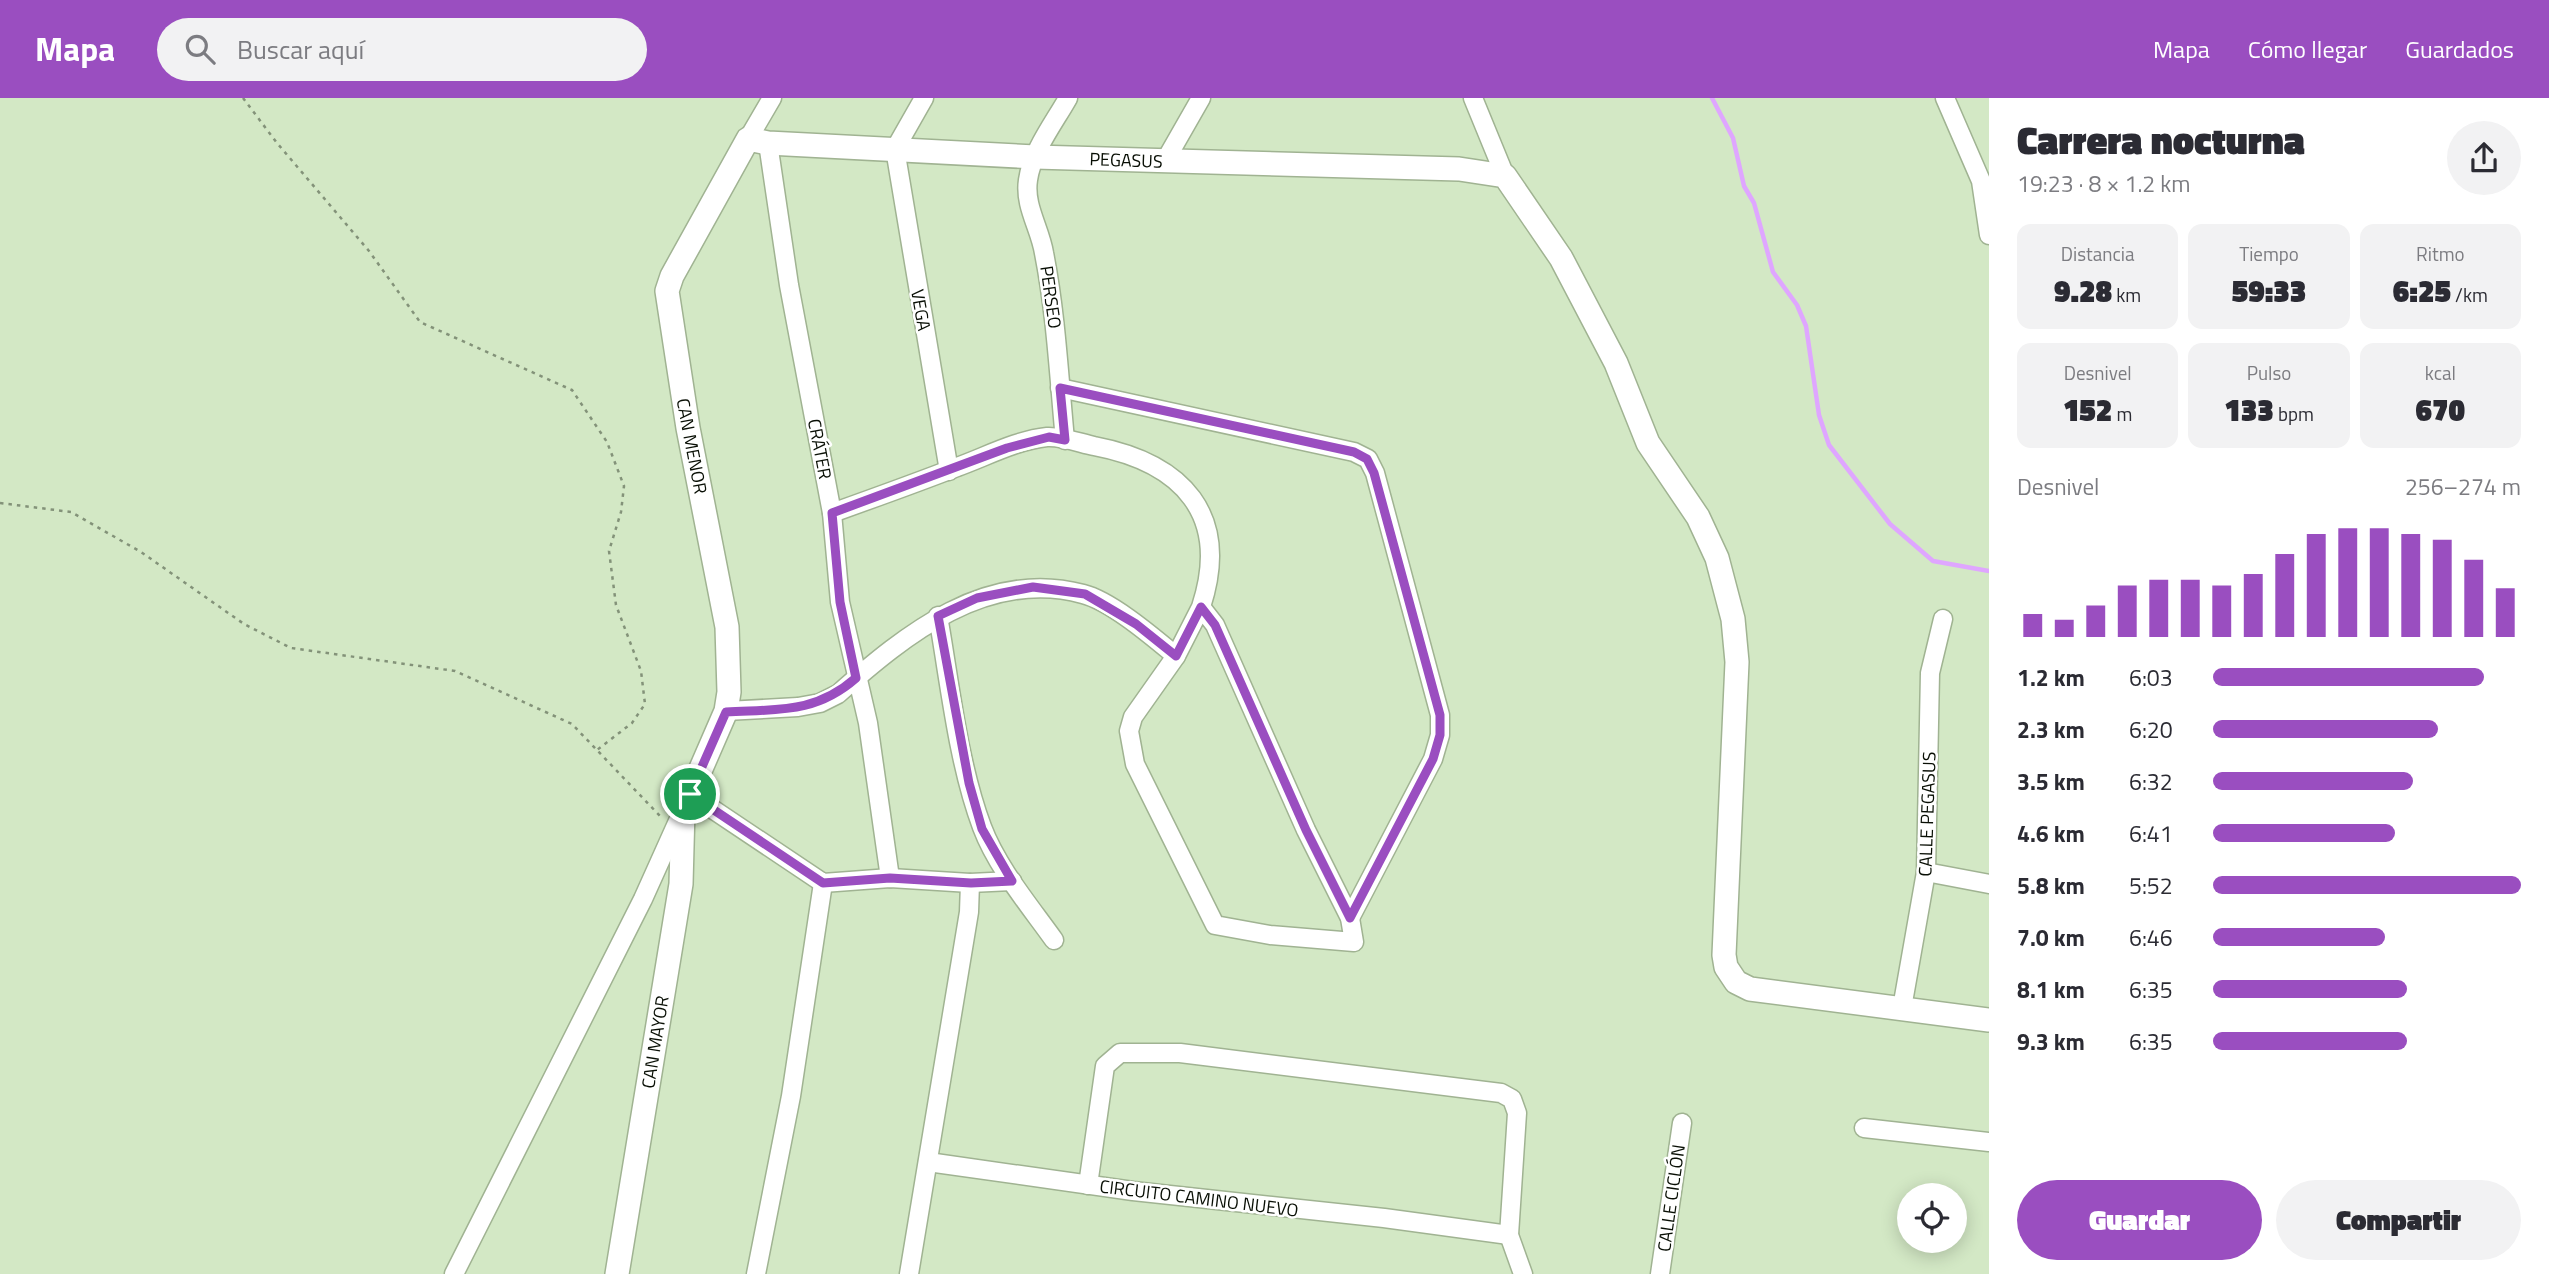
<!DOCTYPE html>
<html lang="es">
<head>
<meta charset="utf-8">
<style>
  :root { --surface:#fff; --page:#f2f2f3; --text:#2b2b33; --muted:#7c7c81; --accent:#9a4ec0 }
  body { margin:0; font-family:"Titillium Web",sans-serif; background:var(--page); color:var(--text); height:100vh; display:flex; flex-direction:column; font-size:26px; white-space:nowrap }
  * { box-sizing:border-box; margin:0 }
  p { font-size:23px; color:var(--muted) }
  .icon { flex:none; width:38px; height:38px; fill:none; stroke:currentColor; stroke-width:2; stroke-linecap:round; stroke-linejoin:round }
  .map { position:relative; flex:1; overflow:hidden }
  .panel { display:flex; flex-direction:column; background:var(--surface); width:560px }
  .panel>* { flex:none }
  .fabs { position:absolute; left:1897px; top:1085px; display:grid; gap:14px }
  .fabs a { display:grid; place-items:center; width:70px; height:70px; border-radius:50%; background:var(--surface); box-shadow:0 4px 18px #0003; font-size:35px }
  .pin { position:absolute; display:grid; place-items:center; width:60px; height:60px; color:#fff; margin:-30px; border:4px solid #fff; border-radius:50%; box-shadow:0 2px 7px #0007 }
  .round { display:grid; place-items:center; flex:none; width:74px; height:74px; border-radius:37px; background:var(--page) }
  .head { display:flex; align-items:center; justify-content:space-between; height:119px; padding:0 28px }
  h1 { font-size:38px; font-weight:800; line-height:52px }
  .figures { display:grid; grid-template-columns:repeat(3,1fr); gap:10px; height:119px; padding:7px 28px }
  .figures div { display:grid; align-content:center; border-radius:14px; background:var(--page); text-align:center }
  .figures b { font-size:30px; font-weight:800 }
  .figures small { font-size:19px; font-weight:400 }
  .figures p { font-size:19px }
  .chart { height:196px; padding:14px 28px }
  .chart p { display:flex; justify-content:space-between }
  .chart svg { width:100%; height:126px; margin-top:7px; stroke:var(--accent); stroke-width:6 }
  .cta { display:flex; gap:14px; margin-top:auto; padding:14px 28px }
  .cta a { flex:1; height:80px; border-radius:42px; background:var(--accent); color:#fff; font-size:28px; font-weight:800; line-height:80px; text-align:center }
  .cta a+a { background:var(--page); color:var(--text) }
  ul { padding:0 28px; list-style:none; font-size:23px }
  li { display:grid; grid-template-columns:112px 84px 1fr; align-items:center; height:52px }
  li i { height:18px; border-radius:9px; background:var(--accent) }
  header { display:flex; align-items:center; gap:42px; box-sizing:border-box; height:98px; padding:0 35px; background:var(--accent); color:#fff }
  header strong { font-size:33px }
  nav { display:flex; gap:38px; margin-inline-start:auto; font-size:24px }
  .search { width:490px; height:63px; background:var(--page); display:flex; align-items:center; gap:18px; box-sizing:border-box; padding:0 24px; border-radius:38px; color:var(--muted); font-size:26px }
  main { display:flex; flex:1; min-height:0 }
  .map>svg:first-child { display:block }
</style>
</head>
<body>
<header>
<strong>Mapa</strong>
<div class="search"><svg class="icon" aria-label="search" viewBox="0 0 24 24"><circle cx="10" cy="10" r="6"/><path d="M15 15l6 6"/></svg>Buscar aquí</div>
<nav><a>Mapa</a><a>Cómo llegar</a><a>Guardados</a></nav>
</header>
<main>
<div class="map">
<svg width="1989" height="1176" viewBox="0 0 1989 1176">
  <rect width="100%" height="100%" fill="#d3e8c5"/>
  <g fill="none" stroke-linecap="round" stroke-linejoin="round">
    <!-- stream -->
    <path stroke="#dfa6ff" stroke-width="4.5" d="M1712,0L1733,40L1744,88L1754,105L1773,174L1797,207L1806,228L1819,317L1829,347L1890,426L1933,463L1989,473"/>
    <defs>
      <g id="minor">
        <path d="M924,0L895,51L949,373"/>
        <path d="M1473,0L1505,78"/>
        <path d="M1945,0L1981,83L1989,137"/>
        <path d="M748,41L772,0"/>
        <path d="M768,45L789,187L832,415L840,504L868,625L890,780"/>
        <path d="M1165,63L1201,0"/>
        <path d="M1060,290L1354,354L1368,361L1375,375L1440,617V637L1433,661L1350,820"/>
        <path d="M1065,342C1059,279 1056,216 1044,155C1040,130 1024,108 1028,82C1032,53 1054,25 1068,0"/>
        <path d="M832,415C874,400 916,385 957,369C985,359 1017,342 1047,339C1061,338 1080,345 1094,348C1183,365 1231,417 1201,509L1215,527L1306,732L1350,820L1354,844L1270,837L1215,827L1135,666L1129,633L1133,619L1176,558L1201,509"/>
        <path d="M938,518C950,586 958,665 982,729C997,769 1029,807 1054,842"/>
        <path d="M726,613L798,609L820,605L838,596C906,536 987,470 1083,496C1111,503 1153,539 1176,558"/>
        <path d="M690,696L823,785L890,780L970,785L1012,783"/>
        <path d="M1926,774L1989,786"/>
        <path d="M1902,910L1926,774L1930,575L1943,521"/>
        <path d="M1864,1030L1989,1044"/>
        <path d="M928,1064L1133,1093L1384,1120L1509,1137"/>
        <path d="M1088,1087L1105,968L1120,955H1180L1501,995L1512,1001L1517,1015L1509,1137L1523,1176"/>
        <path d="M454,1176L643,801L683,712"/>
        <path d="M756,1176L791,998L823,785"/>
        <path d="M909,1176L969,814L970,785"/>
        <path d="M1660,1176L1682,1025"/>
      </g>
      <path id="tertiary" d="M617,1176L681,786L683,712L726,613L729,594L727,529L688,330L667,193L672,178L748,41L768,45L1035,59L1459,71L1505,78L1561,160L1616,265L1648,345L1698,419L1717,460L1733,521L1737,564L1724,857L1726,869L1736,884L1750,891L1989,922"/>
    </defs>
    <!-- minor casing -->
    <use href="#minor" stroke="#a0b392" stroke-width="21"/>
    <!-- tertiary casing -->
    <use href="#tertiary" stroke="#a0b392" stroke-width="26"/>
    <!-- path -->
    <g stroke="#839279" stroke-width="2.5" stroke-dasharray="3.5 5" stroke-linecap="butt">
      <path d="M243,0L277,45L369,153L420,224L572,292L607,344L624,388L621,414L609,453L616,507L641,573L645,606L632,625L597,652"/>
      <path d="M0,405L71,414L141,454L244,526L291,550L455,573L572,626L660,718"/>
    </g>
    <!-- minor -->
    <use href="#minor" stroke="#fff" stroke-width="18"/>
    <!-- tertiary -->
    <use href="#tertiary" stroke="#fff" stroke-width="23"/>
  </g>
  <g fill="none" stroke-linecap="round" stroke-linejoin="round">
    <defs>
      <path id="route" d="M1060,290L1354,354L1367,361L1374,375L1440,617V637L1433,661L1350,820L1306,732L1215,527L1201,509L1176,558L1136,526L1085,496L1033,489L977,500L938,518L969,685L982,731L1012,783L971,785L890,780L823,785L690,696L726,614C777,611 815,616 856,580L840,504L832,415L1007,350L1049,339L1065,342Z"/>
    </defs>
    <!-- route casing -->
    <use href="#route" stroke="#fff" stroke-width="14"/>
    <!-- route -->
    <use href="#route" stroke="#9a4ec0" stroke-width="9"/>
  </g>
  <g text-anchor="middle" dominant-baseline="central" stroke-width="5" stroke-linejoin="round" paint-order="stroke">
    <!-- street labels -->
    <g font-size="18" fill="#090f05" stroke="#fff">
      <text transform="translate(1126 62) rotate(2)">PEGASUS</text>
      <text transform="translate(1051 199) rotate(82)">PERSEO</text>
      <text transform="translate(921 212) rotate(80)">VEGA</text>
      <text transform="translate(692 348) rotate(79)">CAN MENOR</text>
      <text transform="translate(820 351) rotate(79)">CRÁTER</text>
      <text transform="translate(1927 716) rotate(-88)">CALLE PEGASUS</text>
      <text transform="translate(655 944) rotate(-81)">CAN MAYOR</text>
      <text transform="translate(1199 1100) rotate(7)">CIRCUITO CAMINO NUEVO</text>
      <text transform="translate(1671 1100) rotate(-82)">CALLE CICLÓN</text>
    </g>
  </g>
</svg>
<div class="fabs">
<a><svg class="icon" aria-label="locate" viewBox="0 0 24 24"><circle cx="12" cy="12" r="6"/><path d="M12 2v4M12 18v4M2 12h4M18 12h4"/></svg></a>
</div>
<div class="pin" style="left:690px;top:696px;background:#1e9e55"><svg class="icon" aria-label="arrive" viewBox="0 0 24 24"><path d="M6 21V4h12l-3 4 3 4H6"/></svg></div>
</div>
<section class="panel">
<div class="head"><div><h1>Carrera nocturna</h1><p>19:23 · 8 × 1.2 km</p></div><a class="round"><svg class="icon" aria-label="share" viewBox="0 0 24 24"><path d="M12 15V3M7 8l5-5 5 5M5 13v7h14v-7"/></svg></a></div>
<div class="figures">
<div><p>Distancia</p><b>9.28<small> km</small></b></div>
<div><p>Tiempo</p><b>59:33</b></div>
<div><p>Ritmo</p><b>6:25<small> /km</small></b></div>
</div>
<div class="figures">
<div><p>Desnivel</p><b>152<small> m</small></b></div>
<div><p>Pulso</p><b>133<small> bpm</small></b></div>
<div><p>kcal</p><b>670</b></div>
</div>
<div class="chart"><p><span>Desnivel</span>256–274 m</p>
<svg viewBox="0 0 160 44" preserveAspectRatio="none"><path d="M5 44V36M15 44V38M25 44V33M35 44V26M45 44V24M55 44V24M65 44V26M75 44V22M85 44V15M95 44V8M105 44V6M115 44V6M125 44V8M135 44V10M145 44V17M155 44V27"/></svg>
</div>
<ul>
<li><b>1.2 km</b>6:03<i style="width:88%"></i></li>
<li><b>2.3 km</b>6:20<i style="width:73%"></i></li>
<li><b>3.5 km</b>6:32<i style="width:65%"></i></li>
<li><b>4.6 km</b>6:41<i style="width:59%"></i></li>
<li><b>5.8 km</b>5:52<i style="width:100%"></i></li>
<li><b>7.0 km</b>6:46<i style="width:56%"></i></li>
<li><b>8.1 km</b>6:35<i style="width:63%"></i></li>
<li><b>9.3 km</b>6:35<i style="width:63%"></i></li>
</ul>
<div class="cta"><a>Guardar</a><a>Compartir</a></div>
</section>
</main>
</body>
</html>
